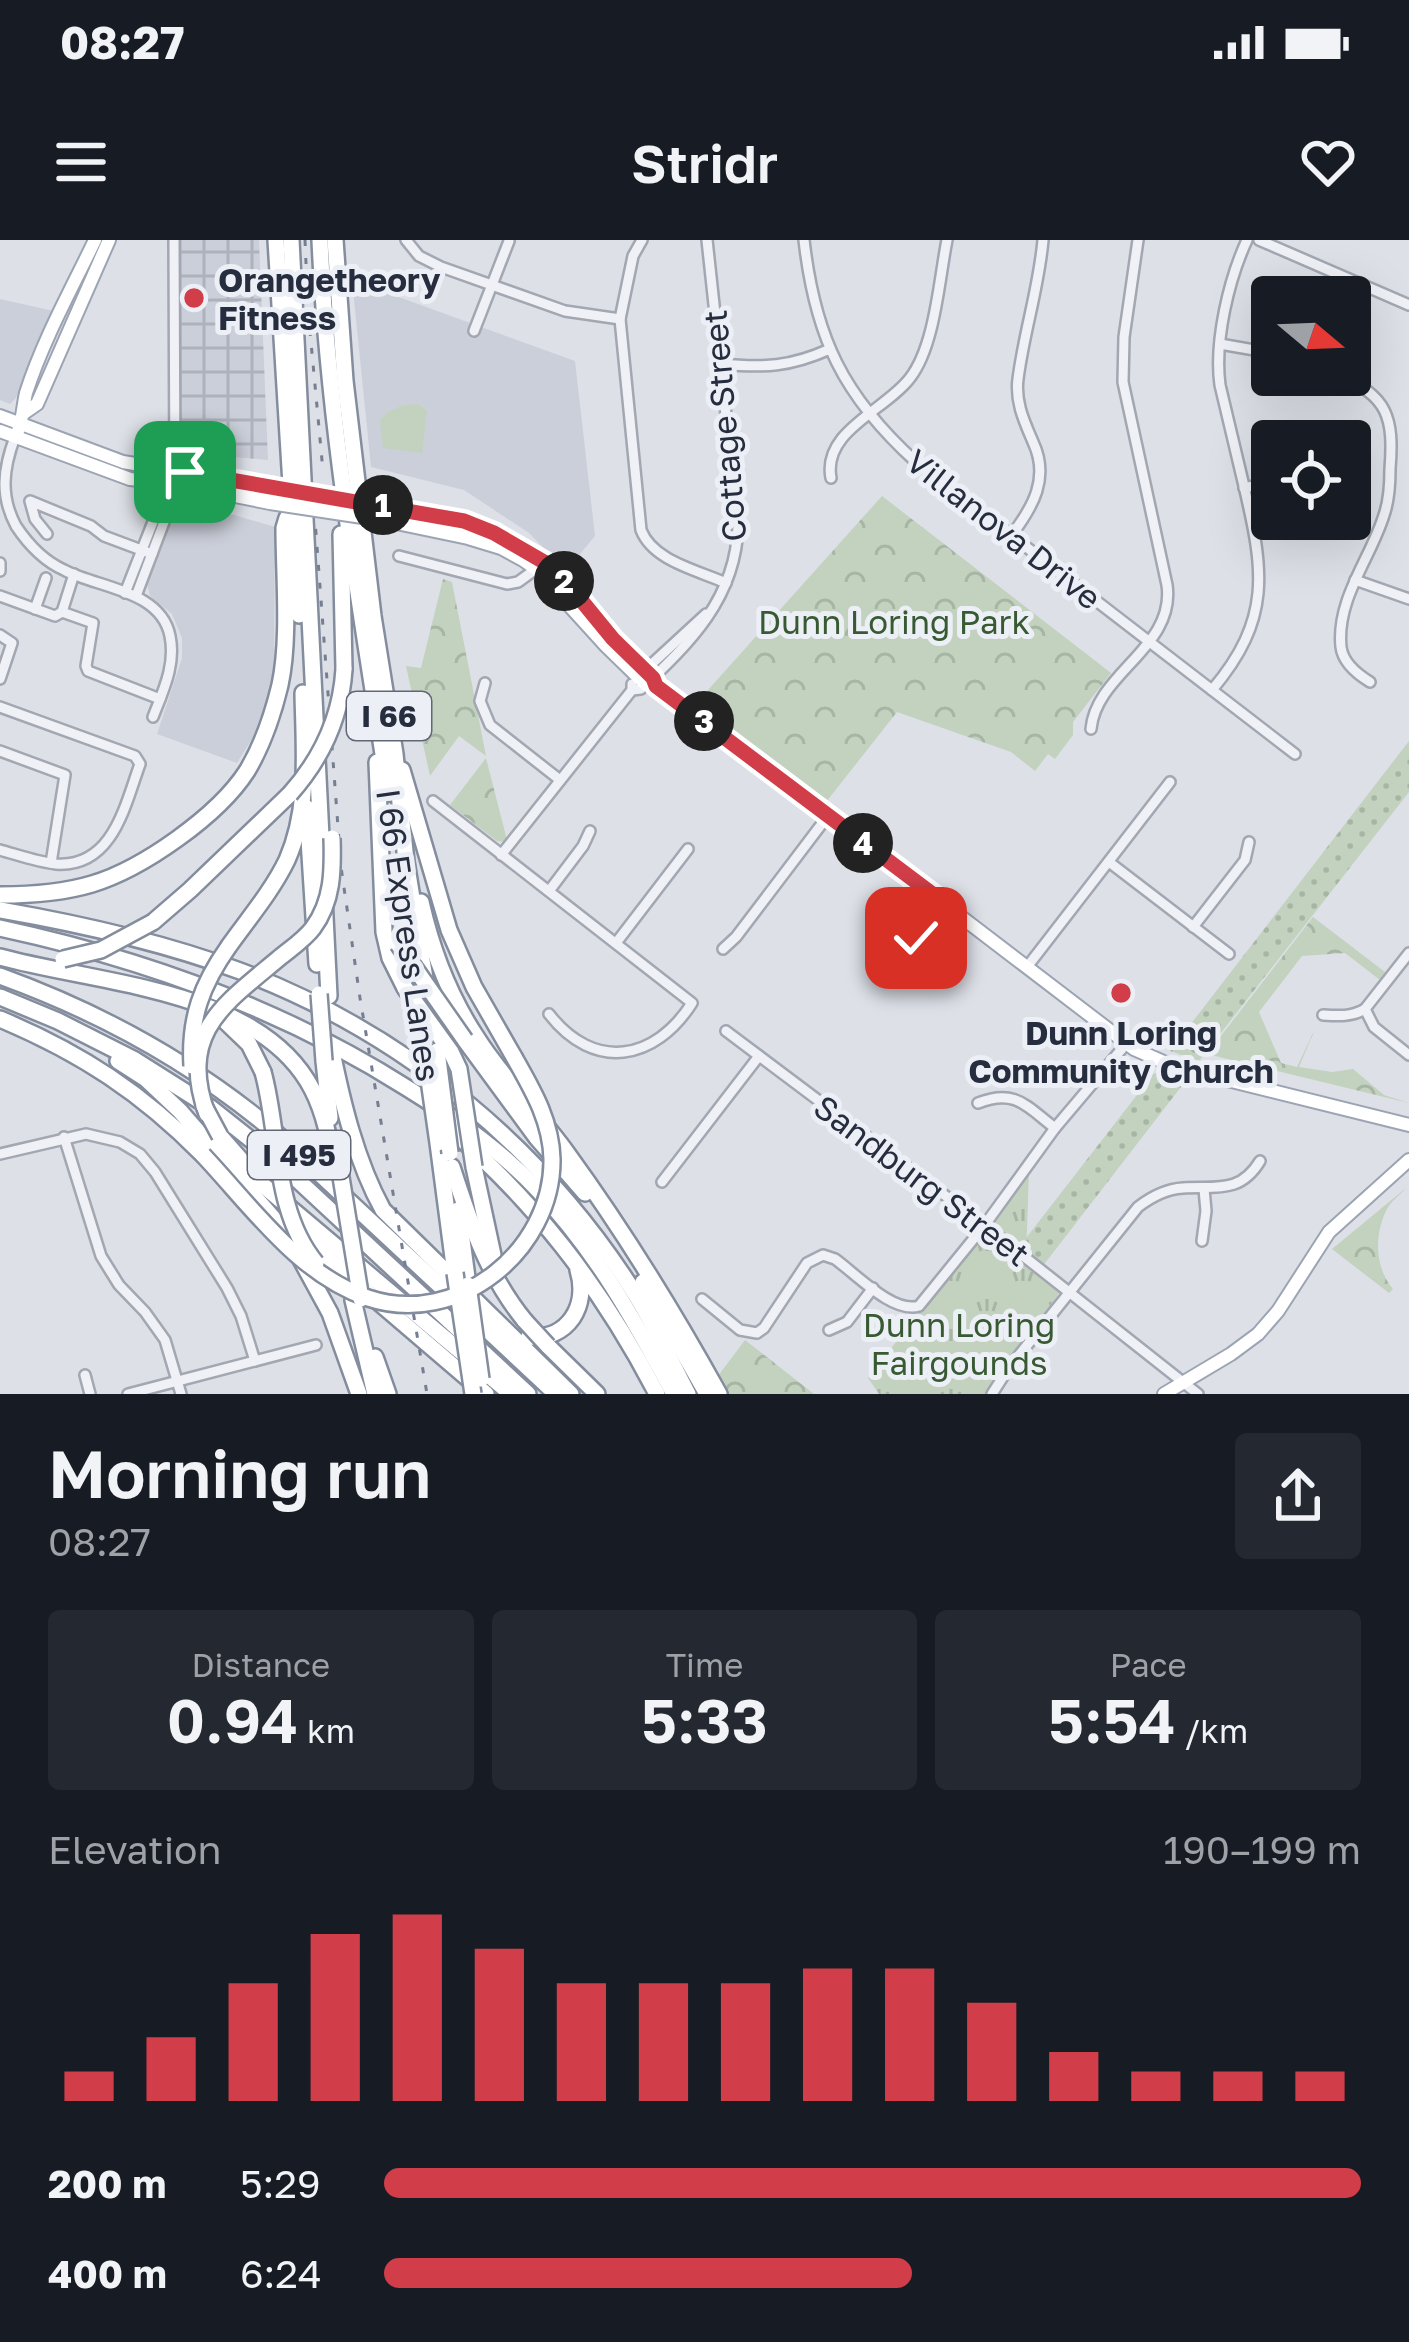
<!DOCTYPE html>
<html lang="en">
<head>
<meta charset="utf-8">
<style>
  :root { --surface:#171b24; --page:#242831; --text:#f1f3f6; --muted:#9ea1a6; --accent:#d13e49 }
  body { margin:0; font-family:"Golos Text",sans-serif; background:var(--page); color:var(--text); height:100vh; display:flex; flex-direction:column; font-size:45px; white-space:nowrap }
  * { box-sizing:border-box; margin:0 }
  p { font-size:39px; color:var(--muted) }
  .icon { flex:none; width:66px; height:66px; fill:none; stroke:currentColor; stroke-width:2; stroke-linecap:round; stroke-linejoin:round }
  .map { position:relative; height:1154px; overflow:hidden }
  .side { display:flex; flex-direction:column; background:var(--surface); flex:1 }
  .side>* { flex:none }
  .needle { width:78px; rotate:109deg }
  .buttons { position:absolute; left:1251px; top:36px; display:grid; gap:24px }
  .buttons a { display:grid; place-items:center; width:120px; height:120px; border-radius:12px; background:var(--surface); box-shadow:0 12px 48px #0002; font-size:60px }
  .pin { position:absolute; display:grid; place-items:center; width:102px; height:102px; color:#fff; margin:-51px; border-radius:24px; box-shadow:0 6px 18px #0006 }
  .km { position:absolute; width:60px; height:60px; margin:-30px; border-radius:50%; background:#222; color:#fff; font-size:33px; line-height:60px; text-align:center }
  .round { display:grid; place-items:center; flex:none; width:126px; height:126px; border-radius:12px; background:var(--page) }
  .head { display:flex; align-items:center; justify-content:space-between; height:204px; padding:0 48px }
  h1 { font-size:66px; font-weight:600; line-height:90px }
  .stats { display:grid; grid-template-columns:repeat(3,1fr); gap:18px; height:204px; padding:12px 48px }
  .stats div { display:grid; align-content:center; border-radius:12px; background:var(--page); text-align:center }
  .stats b { font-size:60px; font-weight:600 }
  .stats small { font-size:33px; font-weight:400 }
  .stats p { font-size:33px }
  .chart { height:336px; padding:24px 48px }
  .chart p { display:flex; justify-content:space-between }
  .chart svg { width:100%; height:216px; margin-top:12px; stroke:var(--accent); stroke-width:6 }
  ul { padding:0 48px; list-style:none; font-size:39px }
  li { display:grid; grid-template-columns:192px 144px 1fr; align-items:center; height:90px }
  li i { height:30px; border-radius:15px; background:var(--accent) }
  .status { display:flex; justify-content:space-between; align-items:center; height:84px; padding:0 60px; background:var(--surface); direction:ltr }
  .status svg { height:33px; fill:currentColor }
  header { display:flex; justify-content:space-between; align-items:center; height:156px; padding:0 48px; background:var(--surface); font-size:54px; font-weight:600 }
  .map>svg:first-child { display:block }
</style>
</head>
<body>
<div class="status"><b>08:27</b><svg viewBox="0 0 49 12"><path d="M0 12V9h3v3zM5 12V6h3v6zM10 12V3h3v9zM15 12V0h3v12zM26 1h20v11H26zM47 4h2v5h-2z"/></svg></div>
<header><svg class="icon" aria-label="menu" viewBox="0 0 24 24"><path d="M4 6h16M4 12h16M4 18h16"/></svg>Stridr<svg class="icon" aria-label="heart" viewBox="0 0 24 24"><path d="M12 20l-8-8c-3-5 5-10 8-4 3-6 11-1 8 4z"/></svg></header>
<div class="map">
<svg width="1409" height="1154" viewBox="0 0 1409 1154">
  <defs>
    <pattern id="industrial-grid" width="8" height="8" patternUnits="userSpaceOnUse" patternTransform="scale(3)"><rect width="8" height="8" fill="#cbcfd9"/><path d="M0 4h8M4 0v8" fill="none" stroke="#aeb2bb"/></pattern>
    <pattern id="grass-dots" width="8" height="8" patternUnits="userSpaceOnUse" patternTransform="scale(3)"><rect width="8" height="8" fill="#c2d2be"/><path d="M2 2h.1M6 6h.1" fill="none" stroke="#a7b5a4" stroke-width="1.8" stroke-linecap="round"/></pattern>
    <pattern id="forest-crowns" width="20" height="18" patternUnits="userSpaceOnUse" patternTransform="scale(3)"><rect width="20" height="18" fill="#c2d2be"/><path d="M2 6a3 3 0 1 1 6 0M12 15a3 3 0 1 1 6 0" fill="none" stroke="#a7b5a4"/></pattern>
    <pattern id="park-tufts" width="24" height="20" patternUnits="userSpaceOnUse" patternTransform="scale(3)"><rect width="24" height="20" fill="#c2d2be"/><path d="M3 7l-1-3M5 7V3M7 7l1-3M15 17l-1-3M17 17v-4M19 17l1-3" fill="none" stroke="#a7b5a4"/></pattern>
  </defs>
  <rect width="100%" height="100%" fill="#dde0e7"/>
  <!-- built -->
  <g fill="#cbcfd9">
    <path d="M352,40L575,121L595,296L566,331L529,293L464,250L371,227Z"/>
    <path d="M0,59L54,71L16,158L10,164L0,160Z"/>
    <path d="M180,259L275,287L274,427L266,463L252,499L237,523L157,494L182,418V398L172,374L150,356L147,344Z"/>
  </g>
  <!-- industrial -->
  <path fill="url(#industrial-grid)" d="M172,0H259L268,220L167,211L172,201L169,148L173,132Z"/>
  <!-- grass -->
  <g fill="url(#grass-dots)">
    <path d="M1409,501V552L1199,821L1170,811Z"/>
    <path d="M1154,833L1184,843L944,1154H905Z"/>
  </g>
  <!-- forest -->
  <g fill="url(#forest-crowns)">
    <path d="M882,256L1111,433L1073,482V495L1055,519L1048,514L1035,531L1011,512L897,472L819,571L690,470Z"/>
    <path d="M443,339L452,342L486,516L459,496L430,536L406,426L421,428Z"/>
    <path d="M486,518L507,600L505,602L497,601L450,565Z"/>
    <path d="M1313,677L1385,732L1380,740L1345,713L1302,716L1259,772L1281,823L1297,827L1315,789L1299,827L1332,832L1353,829L1384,855L1409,863L1207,814Z"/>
    <path d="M1406,948C1400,955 1390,962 1386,971C1374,996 1375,1028 1393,1049L1389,1053L1332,1009Z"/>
    <path d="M745,1100L814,1154H728L718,1136Z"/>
  </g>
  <!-- park -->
  <path fill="url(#park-tufts)" d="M1029,931L1026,1019L1060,1052L985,1154H879L868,1138Z"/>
  <!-- pitch -->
  <path fill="#c2d2be" d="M418,164L427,171L422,213L383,208L380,180C391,168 401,165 418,164Z"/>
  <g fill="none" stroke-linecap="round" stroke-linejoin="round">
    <defs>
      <g id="minor">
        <path d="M406,0L419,16L441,27L565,71L620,79"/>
        <path d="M642,0L633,16L620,79L641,290C653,321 697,330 726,343"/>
        <path d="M804,0C815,97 843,156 916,222L1295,514"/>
        <path d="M1259,0L1409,65"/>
        <path d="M474,91L509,1"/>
        <path d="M1220,104L1272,113"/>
        <path d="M721,124C764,128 790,127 830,109"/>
        <path d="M1338,135C1388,155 1394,178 1390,229C1390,245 1389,261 1384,275C1371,318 1336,359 1341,407C1343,423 1357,434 1370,442"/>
        <path d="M15,197C3,229 0,256 16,286C28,304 44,321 64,330C98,348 161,350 170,396C176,425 163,451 153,477"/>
        <path d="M831,238C822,191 886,170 910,138C935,106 939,40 947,0"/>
        <path d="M1244,248L1272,242"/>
        <path d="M47,294L35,279L30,261L91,286L104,296L152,314"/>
        <path d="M1011,296C1033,267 1050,238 1033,202C1024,181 1015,162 1018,139C1024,92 1039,47 1043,0"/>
        <path d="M399,316L507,344L518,342L540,326"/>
        <path d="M0,323V331"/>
        <path d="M74,334L62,372L93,383L86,426L88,431L160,459"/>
        <path d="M1355,340L1409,359"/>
        <path d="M125,353L169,241"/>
        <path d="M0,356L55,376L62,372"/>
        <path d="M136,356L172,261L175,244L174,0"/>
        <path d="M35,369L46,338"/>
        <path d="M0,395L12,403L0,439"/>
        <path d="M643,432L706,374"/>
        <path d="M485,443L480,461L490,485L560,540"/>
        <path d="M632,450L641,449C690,403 736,358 738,286L707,0"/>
        <path d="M1212,450C1272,379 1264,331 1244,246C1236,212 1228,179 1220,145C1214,101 1229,39 1247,0"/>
        <path d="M0,467L135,516L140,524C125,565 113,628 56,624C38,622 18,615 0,610"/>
        <path d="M1091,489C1096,433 1176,407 1167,345L1123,142L1124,97L1138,0"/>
        <path d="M0,511L65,535L51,623"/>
        <path d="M433,561L692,763C655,821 594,832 549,774"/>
        <path d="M501,615L632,450V444"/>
        <path d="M1109,622L1229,714"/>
        <path d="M549,651L583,606L590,591"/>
        <path d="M1193,687L1245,620L1249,602"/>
        <path d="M616,703L688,609"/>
        <path d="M907,706L917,698L943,662"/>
        <path d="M723,709L736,697L827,577"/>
        <path d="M1027,727L1170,542"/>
        <path d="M1365,769L1374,787L1409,815"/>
        <path d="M1323,775C1338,776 1352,777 1365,769L1409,713"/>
        <path d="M726,791L979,981L1198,1154"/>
        <path d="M978,863C1016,848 1027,867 1055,888"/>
        <path d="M64,897L101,1016L119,1045L145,1072L165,1100L181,1154"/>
        <path d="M0,914L86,894L120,902L140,914L155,932L227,1048L241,1076L255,1121"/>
        <path d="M662,942L759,816"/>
        <path d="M1202,1001L1206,971L1204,949"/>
        <path d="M702,1059L740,1090L757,1093L764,1088L807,1023L823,1015L835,1019C856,1034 893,1074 919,1066L984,986L1055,888L1126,804"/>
        <path d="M829,1090L847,1082L873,1048"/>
        <path d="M85,1135L90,1154"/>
        <path d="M128,1154L316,1105"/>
        <path d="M992,1154L1008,1129L1138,967C1151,957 1166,949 1183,948C1216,946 1240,954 1260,921"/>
      </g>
      <g id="major">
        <path d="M24,173L37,164L109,0"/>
        <path d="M0,176L123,222L270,247"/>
        <path d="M0,191L130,239L175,244L270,263"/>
        <path d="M18,191C23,178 23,166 26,153C43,100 71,50 95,0"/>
        <path d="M382,265C439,276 499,284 546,323C569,343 587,369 607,392C621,409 638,423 653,438L656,446"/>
        <path d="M382,280L468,298L501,308L523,320L536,329L606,406L646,445L656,446L680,462L1134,809L1175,827L1409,885"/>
        <path d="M1164,1154L1231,1114L1258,1094L1278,1071L1329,992L1409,920"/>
      </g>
      <g id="highway">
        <path d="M276,0L299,375"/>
        <path d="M291,0L329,756"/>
        <path d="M320,0C328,186 361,369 389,553"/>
        <path d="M335,0L345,141L373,376L395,514L406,621L433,788"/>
        <path d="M341,294L344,429"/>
        <path d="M377,522L384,692L390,718L405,748"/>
        <path d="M402,530L449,690L474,747L514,817"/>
        <path d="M307,568L317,724"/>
        <path d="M0,655C31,655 62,653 92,644C142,629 218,576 247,531C262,506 273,474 280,445C290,399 284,336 284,288L287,278"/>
        <path d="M421,662C432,711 449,756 477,798C503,839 539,874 567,913C623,990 673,1071 719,1154"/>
        <path d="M0,670C81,684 162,702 240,731C404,793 544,908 637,1057C656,1088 671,1122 688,1154"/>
        <path d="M153,682L190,650L290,554"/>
        <path d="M0,688C144,719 283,769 407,848C454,877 499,909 537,949C595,1009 635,1081 674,1154"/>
        <path d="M229,706C249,678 272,651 287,620C310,568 304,509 303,453"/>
        <path d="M0,717C98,744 260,749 312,849C325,874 330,902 334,929"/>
        <path d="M0,736C102,773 193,823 276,893L556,1154"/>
        <path d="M0,757L58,781L135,820L211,868L274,918L528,1154"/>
        <path d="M0,779C81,813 142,853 203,915"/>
        <path d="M223,779L249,804L263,832"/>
        <path d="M465,800L537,898L585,953"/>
        <path d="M331,807C342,862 356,921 383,970L571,1154"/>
        <path d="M118,821L146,839L180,871L287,994L330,1073L359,1154"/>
        <path d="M324,821L330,878"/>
        <path d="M441,881C533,959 601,1046 657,1154"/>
        <path d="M220,896L264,946L511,1154"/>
        <path d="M438,903L455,1033"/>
        <path d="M452,927C470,983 488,1036 525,1081"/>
        <path d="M474,927L493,1015"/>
        <path d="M458,970L468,1045"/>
        <path d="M299,994L486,1154"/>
        <path d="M643,1042L707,1154"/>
        <path d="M353,1060L375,1154"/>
        <path d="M529,1097C568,1100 589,1066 578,1030"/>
        <path d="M548,1106L597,1154"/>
        <path d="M375,1117L388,1154"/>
      </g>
    </defs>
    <!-- minor casing -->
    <use href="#minor" stroke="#a2a7b1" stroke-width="14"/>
    <!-- major casing -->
    <use href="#major" stroke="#9ca4b3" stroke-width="16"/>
    <!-- highway casing -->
    <use href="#highway" stroke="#848d9e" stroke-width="20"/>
    <!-- minor -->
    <use href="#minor" stroke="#f0f1f6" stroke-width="9"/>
    <!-- major -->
    <use href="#major" stroke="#fff" stroke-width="12"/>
    <!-- highway -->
    <use href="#highway" stroke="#fff" stroke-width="15"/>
    <!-- rail -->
    <g stroke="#767f91" stroke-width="3" stroke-dasharray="6 12" stroke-linecap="butt">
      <path d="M305,0L308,70L323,231"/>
      <path d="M313,253L341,627L360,758L427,1154"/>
    </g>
    <defs>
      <g id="major-bridge">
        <path d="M270,247L382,265"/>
        <path d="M270,263L382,280"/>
      </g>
      <g id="highway-bridge">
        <path d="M290,554C322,518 341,478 344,429"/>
        <path d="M398,704L465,800"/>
        <path d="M63,719L101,710L153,682"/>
        <path d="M405,748L451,812L459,829L474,927"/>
        <path d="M319,754L324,821"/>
        <path d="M424,805L438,903"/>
        <path d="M437,811L450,913"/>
        <path d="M192,826C189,778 202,744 229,706"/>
        <path d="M263,832C280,894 273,971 316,1023"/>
        <path d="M204,866L220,896"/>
        <path d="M207,874C178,793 223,765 278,719C290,709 304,700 313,688C333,661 333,630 332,598"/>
        <path d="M203,915C252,967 298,1034 368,1058C458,1088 553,1010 552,919C551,880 532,849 514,817"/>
        <path d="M340,931L361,1059"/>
        <path d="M455,1033L473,1154"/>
        <path d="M468,1045L481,1139"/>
        <path d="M525,1081L548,1106"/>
      </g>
    </defs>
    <!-- major-bridge casing -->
    <use href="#major-bridge" stroke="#9ca4b3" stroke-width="16" stroke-linecap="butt"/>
    <!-- highway-bridge casing -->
    <use href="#highway-bridge" stroke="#848d9e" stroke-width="20" stroke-linecap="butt"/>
    <!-- major-bridge -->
    <use href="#major-bridge" stroke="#fff" stroke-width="12"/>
    <!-- highway-bridge -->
    <use href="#highway-bridge" stroke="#fff" stroke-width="15"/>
  </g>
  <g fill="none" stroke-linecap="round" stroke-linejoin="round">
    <defs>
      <path id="route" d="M185,232L464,281L494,293L544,322L572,349L613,399L653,438L656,446L943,662L916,698"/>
    </defs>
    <!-- route casing -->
    <use href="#route" stroke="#fff" stroke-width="24"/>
    <!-- route -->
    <use href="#route" stroke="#d13e49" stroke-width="15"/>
  </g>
  <!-- markers -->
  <g fill="#d13e49" stroke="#eceff5" stroke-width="4.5">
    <circle cx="194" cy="58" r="12"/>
    <circle cx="1121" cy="753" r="12"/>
  </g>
  <g text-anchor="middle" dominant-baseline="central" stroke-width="10" stroke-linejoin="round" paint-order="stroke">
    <!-- shield labels -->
    <g fill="#eceff5" stroke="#616775" stroke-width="3">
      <rect x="347" y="452" width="84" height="48" rx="9"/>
      <rect x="248" y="891" width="102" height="48" rx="9"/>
    </g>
    <g font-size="30" font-weight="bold" fill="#262d3e">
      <text x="389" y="476">I 66</text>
      <text x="299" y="915">I 495</text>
    </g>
    <!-- poi labels -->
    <g font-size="33" font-weight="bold" fill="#262d3e" stroke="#eceff5" text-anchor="start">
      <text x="218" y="39">Orangetheory<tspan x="218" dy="38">Fitness</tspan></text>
      <text x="1121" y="792" text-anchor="middle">Dunn Loring<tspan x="1121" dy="38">Community Church</tspan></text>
    </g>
    <!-- street labels -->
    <g font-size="33" fill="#262d3e" stroke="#eceff5">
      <text transform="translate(724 186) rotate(-95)">Cottage Street</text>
      <text transform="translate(1004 289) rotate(38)">Villanova Drive</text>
      <text transform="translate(409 695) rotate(82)">I 66 Express Lanes</text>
      <text transform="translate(922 940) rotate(37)">Sandburg Street</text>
    </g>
    <!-- park labels -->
    <g font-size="33" fill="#385a33" stroke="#eceff5">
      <text x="894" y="381">Dunn Loring Park</text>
      <text x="959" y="1084">Dunn Loring<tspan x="959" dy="38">Fairgounds</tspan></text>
    </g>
  </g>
</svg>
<div class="buttons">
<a><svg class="needle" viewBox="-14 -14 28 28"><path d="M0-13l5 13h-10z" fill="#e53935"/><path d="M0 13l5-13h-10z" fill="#9ea1a6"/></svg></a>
<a><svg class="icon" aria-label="locate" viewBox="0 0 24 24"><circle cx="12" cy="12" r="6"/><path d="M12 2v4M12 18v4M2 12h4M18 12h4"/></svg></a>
</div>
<div class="pin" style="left:185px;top:232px;background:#1e9e55"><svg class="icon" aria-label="arrive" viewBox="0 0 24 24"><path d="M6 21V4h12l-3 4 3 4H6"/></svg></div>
<div class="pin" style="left:916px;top:698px;background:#d93025"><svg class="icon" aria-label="check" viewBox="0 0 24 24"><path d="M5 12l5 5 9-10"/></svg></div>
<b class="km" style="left:383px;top:265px">1</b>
<b class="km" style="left:564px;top:341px">2</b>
<b class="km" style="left:704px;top:481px">3</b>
<b class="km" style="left:863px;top:603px">4</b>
</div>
<section class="side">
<div class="head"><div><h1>Morning run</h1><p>08:27</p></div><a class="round"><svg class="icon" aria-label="share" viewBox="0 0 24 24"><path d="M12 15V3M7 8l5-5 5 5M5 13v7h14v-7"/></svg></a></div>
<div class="stats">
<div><p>Distance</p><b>0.94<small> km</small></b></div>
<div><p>Time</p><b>5:33</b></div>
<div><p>Pace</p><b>5:54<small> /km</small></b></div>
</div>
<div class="chart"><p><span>Elevation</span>190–199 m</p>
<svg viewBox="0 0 160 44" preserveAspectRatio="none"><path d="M5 44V38M15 44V31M25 44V20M35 44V10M45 44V6M55 44V13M65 44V20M75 44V20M85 44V20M95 44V17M105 44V17M115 44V24M125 44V34M135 44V38M145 44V38M155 44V38"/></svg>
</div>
<ul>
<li><b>200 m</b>5:29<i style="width:100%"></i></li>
<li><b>400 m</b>6:24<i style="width:54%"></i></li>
</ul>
</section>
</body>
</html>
